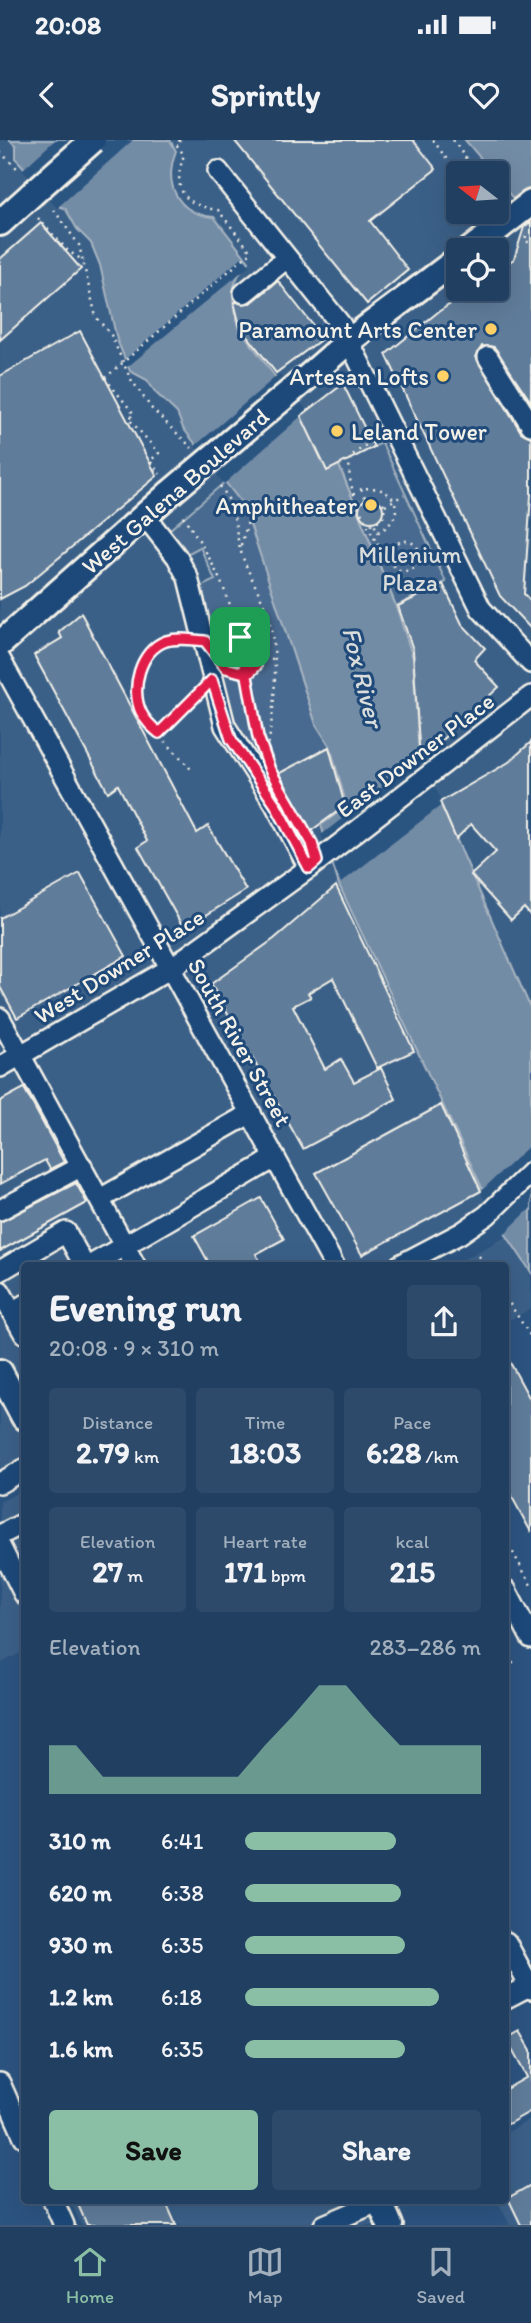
<!DOCTYPE html>
<html lang="en">
<head>
<meta charset="utf-8">
<style>
  :root { --surface:#213f61; --page:#2d4a6a; --text:#f1f3f6; --muted:#a2afbd; --line:#3e5876; --accent:#8abfa5 }
  body { margin:0; font-family:Itim,sans-serif; background:var(--page); color:var(--text); height:100vh; display:flex; flex-direction:column; font-size:26px; white-space:nowrap }
  * { box-sizing:border-box; margin:0 }
  p { font-size:23px; color:var(--muted) }
  .icon { flex:none; width:38px; height:38px; fill:none; stroke:currentColor; stroke-width:2; stroke-linecap:round; stroke-linejoin:round }
  .map { position:relative; flex:1; overflow:hidden }
  .side { position:absolute; left:21px; top:1122px; width:488px; height:942px; display:flex; flex-direction:column; background:var(--surface); border-radius:7px; box-shadow:0 7px 28px #0002,0 0 0 2px var(--line) }
  .side>* { flex:none }
  .needle { width:46px; rotate:287deg }
  .controls { position:absolute; left:446px; top:21px; display:grid; gap:14px }
  .controls a { display:grid; place-items:center; width:63px; height:63px; border-radius:7px; background:var(--surface); box-shadow:0 7px 28px #0002,0 0 0 2px var(--line); font-size:35px }
  .pin { position:absolute; display:grid; place-items:center; width:60px; height:60px; color:#fff; margin:-30px; border-radius:14px; box-shadow:0 4px 10px #0006 }
  .round { display:grid; place-items:center; flex:none; width:74px; height:74px; border-radius:7px; background:var(--page) }
  .summary { display:flex; align-items:center; justify-content:space-between; height:119px; padding:0 28px }
  h1 { font-size:38px; font-weight:700; line-height:52px }
  .metrics { display:grid; grid-template-columns:repeat(3,1fr); gap:10px; height:119px; padding:7px 28px }
  .metrics div { display:grid; align-content:center; border-radius:7px; background:var(--page); text-align:center }
  .metrics b { font-size:30px; font-weight:700 }
  .metrics small { font-size:19px; font-weight:400 }
  .metrics p { font-size:19px }
  .chart { height:196px; padding:14px 28px }
  .chart p { display:flex; justify-content:space-between }
  .chart svg { width:100%; height:126px; margin-top:7px; fill:var(--accent); opacity:.7 }
  .button { display:flex; gap:14px; margin-top:auto; padding:14px 28px }
  .button a { flex:1; height:80px; border-radius:7px; background:var(--accent); color:#111; font-size:28px; font-weight:700; line-height:80px; text-align:center }
  .button a+a { background:var(--page); color:var(--text) }
  ul { padding:0 28px; list-style:none; font-size:23px }
  li { display:grid; grid-template-columns:112px 84px 1fr; align-items:center; height:52px }
  li i { height:18px; border-radius:9px; background:var(--accent) }
  .status { display:flex; justify-content:space-between; align-items:center; height:49px; padding:0 35px; background:var(--surface); direction:ltr }
  .status svg { height:19px; fill:currentColor }
  header { display:flex; justify-content:space-between; align-items:center; height:91px; padding:0 28px; background:var(--surface); font-size:32px; font-weight:700 }
  .menu { display:flex; justify-content:space-around; align-items:center; height:98px; border-top:2px solid var(--line); background:var(--surface); font-size:19px; color:var(--muted) }
  .menu a { display:grid; justify-items:center; gap:4px }
  .menu .active { color:var(--accent) }
  .map>svg:first-child { display:block }
</style>
</head>
<body>
<div class="status"><b>20:08</b><svg viewBox="0 0 49 12"><path d="M0 12V9h3v3zM5 12V6h3v6zM10 12V3h3v9zM15 12V0h3v12zM26 1h20v11H26zM47 4h2v5h-2z"/></svg></div>
<header><svg class="icon" aria-label="back" viewBox="0 0 24 24"><path d="M15 5l-7 7 7 7"/></svg>Sprintly<svg class="icon" aria-label="heart" viewBox="0 0 24 24"><path d="M12 20l-8-8c-3-5 5-10 8-4 3-6 11-1 8 4z"/></svg></header>
<div class="map">
<svg width="531" height="2085" viewBox="0 0 531 2085">
  <rect width="100%" height="100%" fill="#2c5481"/>
  <filter id="ink" filterUnits="userSpaceOnUse"><feTurbulence type="fractalNoise" baseFrequency=".0143" numOctaves="2"/><feDisplacementMap in="SourceGraphic" scale="14" xChannelSelector="R" yChannelSelector="G"/><feConvolveMatrix kernelMatrix="1 2 1 2 8 2 1 2 1" color-interpolation-filters="sRGB"/></filter>
  <g filter="url(#ink)">
    <!-- built -->
    <g fill="#3b6088" fill-rule="evenodd">
      <path d="M0,0H10L16,6L17,13L61,67L71,74L77,89L91,103L100,125L117,200L147,243L177,273L183,288L244,366L316,584L330,606L347,666L322,685L339,745L492,1063L398,1125H24V1327L0,1340Z"/>
      <path d="M170,0H465L493,33H458V72H497V38L531,82V869L419,614L413,518L396,466L339,323L239,187L231,162L239,132L214,77L194,73L176,57L170,33L176,11ZM458,110H497V149H458Z"/>
      <path d="M508,1096L531,1132V1169L506,1182V1125H452Z"/>
      <path d="M24,1349V1511L0,1524V1362Z"/>
      <path d="M531,1979V2085H507L509,2083L497,2060H506V1993Z"/>
      <path d="M70,2060H363L374,2085H81Z"/>
    </g>
    <!-- green -->
    <g fill="#496b90" stroke="#9eaebc" stroke-width="2">
      <path d="M382,303L446,442L396,466L338,323Z"/>
      <path d="M226,341L244,366L251,384L316,584L330,606L267,641L237,593L227,565L202,446L215,440L200,407L185,415L168,391Z"/>
    </g>
    <!-- water -->
    <g fill="#738ca6" stroke="#a7b4c0" stroke-width="2">
      <path d="M10,0H170L176,11C163,44 177,74 214,77L249,122C228,142 231,162 239,187L338,323L396,466L413,518L419,614L531,869V1132L501,1087L492,1063L483,1050L339,745L321,685L347,666L330,606L316,584L244,366L183,288L177,273L156,253L147,240L130,231L117,200L100,125L91,103L77,89L65,68L61,67L16,19V6Z"/>
      <path d="M465,0H531V82L497,38V33H493Z"/>
    </g>
    <!-- pier -->
    <g fill="#2c5481">
      <path d="M55,0H133L57,68L22,30Z"/>
      <path d="M242,117L250,125L125,229L122,222Z"/>
      <path d="M279,234L307,271L224,344L195,306Z"/>
      <path d="M421,617L443,664L341,743L321,695Z"/>
      <path d="M531,1004V1068L503,1095L480,1052Z"/>
    </g>
    <!-- building -->
    <g fill="#5e7b9a" stroke="#f4f1e8" stroke-width="2">
      <path d="M234,0H413L436,29L370,81L408,130L367,164Z"/>
      <path d="M531,82V262L494,207L482,206L476,217L521,292L531,297V355L524,454L531,462V489L500,456L386,214L438,172L463,156L459,149H497V129L514,119L524,87Z"/>
      <path d="M41,83L81,129L0,200V119Z"/>
      <path d="M278,141L323,198L276,233L240,186L234,162L251,163Z"/>
      <path d="M80,191L157,336L25,446L0,459V236Z"/>
      <path d="M343,244L374,307L327,331L301,276Z"/>
      <circle cx="371" cy="370" r="12"/>
      <path d="M443,444L462,484L485,508L474,520L499,547L420,620L413,510L398,466Z"/>
      <path d="M81,473L197,693L208,686L246,750L184,789L138,707L147,701L118,645L108,652L34,515L62,498L59,492Z"/>
      <path d="M531,602V776L524,768L511,780L471,735L496,712L471,684L456,699L440,662L509,622Z"/>
      <path d="M329,607L345,666L308,693L276,635Z"/>
      <path d="M80,733L126,816L17,878L0,847V778Z"/>
      <path d="M336,746L414,911L377,928L333,838L308,853L311,857L293,866L325,929L341,919L354,942L381,928L396,959L303,1009L211,844L274,799Z"/>
      <path d="M24,948L64,1022L50,1029L45,1020L0,1044V961Z"/>
      <path d="M441,965L481,1051L362,1115L316,1033Z"/>
      <path d="M76,1043L87,1063L0,1111V1082Z"/>
      <path d="M261,1058L284,1099L256,1114L262,1125H210L194,1096Z"/>
      <path d="M506,1215L531,1261V1392L506,1346Z"/>
      <path d="M520,1891L531,1910V1971L506,1985V1949L527,1937L506,1899Z"/>
      <path d="M531,2045V2085H521L508,2058Z"/>
      <path d="M76,2060H165L176,2085H87Z"/>
    </g>
    <g fill="none" stroke-linecap="round" stroke-linejoin="round">
      <defs>
        <g id="minor">
          <path d="M218,31L341,185L481,469L531,523"/>
          <path d="M244,153L287,118"/>
          <path d="M488,217L531,285"/>
          <path d="M145,376L177,417L188,438L225,586L275,664L309,728"/>
          <path d="M0,519L334,1125"/>
          <path d="M0,878L135,1125"/>
          <path d="M0,927L171,828L309,728L531,556"/>
          <path d="M100,1059L251,973"/>
          <path d="M0,1070L82,1026"/>
          <path d="M91,1125L275,1018"/>
          <path d="M400,1125L461,1093L487,1075L531,1032"/>
          <path d="M0,1131L66,1092L84,1125"/>
          <path d="M0,1151L12,1172"/>
          <path d="M24,1165L12,1172L24,1193"/>
          <path d="M0,1343L24,1329"/>
          <path d="M0,1395L24,1383"/>
          <path d="M0,1406L24,1454"/>
          <path d="M506,1450L531,1498"/>
          <path d="M506,1802L531,1849"/>
          <path d="M506,1858L531,1845"/>
          <path d="M0,1943L24,1997"/>
          <path d="M53,2060L64,2085"/>
          <path d="M324,2085L380,2061"/>
        </g>
        <g id="major">
          <path d="M0,83L32,54"/>
          <path d="M470,110L531,63"/>
          <path d="M303,241L350,200L458,119"/>
          <path d="M0,504L170,353"/>
          <path d="M0,1232L24,1277"/>
          <path d="M379,2060L390,2085"/>
        </g>
      </defs>
      <!-- minor casing -->
      <use href="#minor" stroke="#f4f1e8" stroke-width="24"/>
      <!-- major casing -->
      <use href="#major" stroke="#f4f1e8" stroke-width="30"/>
      <!-- path -->
      <g stroke="#f4f1e8" stroke-width="2.5" stroke-dasharray="2 5" stroke-linecap="butt">
        <path d="M180,0L176,4L184,15C172,48 182,65 218,70L251,112"/>
        <path d="M433,0L458,35"/>
        <path d="M453,0L476,33"/>
        <path d="M0,12L20,31"/>
        <path d="M54,70L79,105L96,177L111,195L130,238L152,269L192,308"/>
        <path d="M38,78L68,111L84,121"/>
        <path d="M526,96L525,101L531,103"/>
        <path d="M105,238L134,274L129,279L159,313L150,321L160,334"/>
        <path d="M377,297L351,316C342,347 370,389 384,416H390"/>
        <path d="M220,346C238,370 233,385 241,412C248,434 261,454 268,476C281,521 273,571 267,616"/>
        <path d="M365,357L361,349C396,342 410,377 378,392L374,384"/>
        <path d="M358,361L374,356L385,365L383,378L369,386"/>
        <path d="M385,365L404,355"/>
        <path d="M183,376C219,427 237,473 248,535C252,559 254,585 263,609"/>
        <circle cx="405" cy="416" r="15"/>
        <path d="M241,405L249,378"/>
        <path d="M420,419L440,426"/>
        <path d="M221,499L242,496L257,512L256,526L252,532L239,534L230,530"/>
        <path d="M186,500C169,498 159,503 148,516C112,564 167,598 193,632"/>
        <path d="M257,518L274,519"/>
        <path d="M159,593L198,554"/>
        <path d="M479,1116L485,1125"/>
        <path d="M506,1158L531,1197"/>
        <path d="M506,1400L531,1445"/>
        <path d="M506,1526L515,1521"/>
      </g>
      <!-- minor -->
      <use href="#minor" stroke="#1f4a7a" stroke-width="19"/>
      <!-- major -->
      <use href="#major" stroke="#1f4a7a" stroke-width="24"/>
      <defs>
        <g id="major-bridge">
          <path d="M32,54L93,0"/>
          <path d="M170,353L303,241"/>
        </g>
      </defs>
      <!-- major-bridge casing -->
      <use href="#major-bridge" stroke="#f4f1e8" stroke-width="30" stroke-linecap="butt"/>
      <!-- path-bridge -->
      <path stroke="#f4f1e8" stroke-width="2.5" stroke-dasharray="2 5" stroke-linecap="butt" d="M105,238L251,112"/>
      <!-- major-bridge -->
      <use href="#major-bridge" stroke="#1f4a7a" stroke-width="24"/>
    </g>
  </g>
  <g fill="none" stroke-linecap="round" stroke-linejoin="round" filter="url(#ink)">
    <defs>
      <path id="route" d="M240,497L257,512L256,526L248,534L226,528L205,501C192,500 179,497 166,501C140,510 130,549 141,572C145,581 152,587 159,593L212,540L231,599L275,664L309,728L317,721L312,703L270,630L258,597L240,497"/>
    </defs>
    <!-- route casing -->
    <use href="#route" stroke="#fff" stroke-width="14"/>
    <!-- route -->
    <use href="#route" stroke="#e11d48" stroke-width="9"/>
  </g>
  <!-- markers -->
  <g fill="#ffd166" stroke="#1f4a7a" stroke-width="2.5">
    <circle cx="491" cy="189" r="7"/>
    <circle cx="443" cy="236" r="7"/>
    <circle cx="337" cy="291" r="7"/>
    <circle cx="371" cy="365" r="7"/>
  </g>
  <g text-anchor="middle" dominant-baseline="central" stroke-width="6" stroke-linejoin="round" paint-order="stroke">
    <!-- poi labels -->
    <g font-size="24" fill="#f4f1e8" stroke="#1f4a7a" text-anchor="end">
      <text x="477" y="189">Paramount Arts Center</text>
      <text x="429" y="236">Artesan Lofts</text>
      <text x="351" y="291" text-anchor="start">Leland Tower</text>
      <text x="357" y="365">Amphitheater</text>
    </g>
    <!-- street labels -->
    <g font-size="24" fill="#f4f1e8" stroke="#1f4a7a">
      <text transform="translate(175 351) rotate(-41)">West Galena Boulevard</text>
      <text transform="translate(415 615) rotate(-37)">East Downer Place</text>
      <text transform="translate(119 826) rotate(-32)">West Downer Place</text>
      <text transform="translate(240 902) rotate(61)">South River Street</text>
    </g>
    <!-- park labels -->
    <g font-size="24" fill="#dadddb" stroke="#1f4a7a">
      <text x="410" y="414">Millenium<tspan x="410" dy="28">Plaza</tspan></text>
    </g>
    <!-- water labels -->
    <g font-size="26" font-style="italic" fill="#dadddb" stroke="#1f4a7a">
      <text transform="translate(363 537) rotate(76)">Fox River</text>
    </g>
  </g>
</svg>
<div class="controls">
<a><svg class="needle" viewBox="-14 -14 28 28"><path d="M0-13l5 13h-10z" fill="#e53935"/><path d="M0 13l5-13h-10z" fill="#a2afbd"/></svg></a>
<a><svg class="icon" aria-label="locate" viewBox="0 0 24 24"><circle cx="12" cy="12" r="6"/><path d="M12 2v4M12 18v4M2 12h4M18 12h4"/></svg></a>
</div>
<div class="pin" style="left:240px;top:497px;background:#1e9e55"><svg class="icon" aria-label="arrive" viewBox="0 0 24 24"><path d="M6 21V4h12l-3 4 3 4H6"/></svg></div>
<section class="side">
<div class="summary"><div><h1>Evening run</h1><p>20:08 · 9 × 310 m</p></div><a class="round"><svg class="icon" aria-label="share" viewBox="0 0 24 24"><path d="M12 15V3M7 8l5-5 5 5M5 13v7h14v-7"/></svg></a></div>
<div class="metrics">
<div><p>Distance</p><b>2.79<small> km</small></b></div>
<div><p>Time</p><b>18:03</b></div>
<div><p>Pace</p><b>6:28<small> /km</small></b></div>
</div>
<div class="metrics">
<div><p>Elevation</p><b>27<small> m</small></b></div>
<div><p>Heart rate</p><b>171<small> bpm</small></b></div>
<div><p>kcal</p><b>215</b></div>
</div>
<div class="chart"><p><span>Elevation</span>283–286 m</p>
<svg viewBox="0 0 160 44" preserveAspectRatio="none"><path d="M0 44V27L10 27L20 38L30 38L40 38L50 38L60 38L70 38L80 27L90 17L100 6L110 6L120 17L130 27L140 27L150 27L160 27V44z"/></svg>
</div>
<ul>
<li><b>310 m</b>6:41<i style="width:64%"></i></li>
<li><b>620 m</b>6:38<i style="width:66%"></i></li>
<li><b>930 m</b>6:35<i style="width:68%"></i></li>
<li><b>1.2 km</b>6:18<i style="width:82%"></i></li>
<li><b>1.6 km</b>6:35<i style="width:68%"></i></li>
</ul>
<div class="button"><a>Save</a><a>Share</a></div>
</section>
</div>
<nav class="menu">
<a class="active"><svg class="icon" aria-label="home" viewBox="0 0 24 24"><path d="M3 11l9-7 9 7M6 9v11h12V9"/></svg>Home</a>
<a><svg class="icon" aria-label="map" viewBox="0 0 24 24"><path d="M3 6l6-2 6 2 6-2v14l-6 2-6-2-6 2zM9 4v14M15 6v14"/></svg>Map</a>
<a><svg class="icon" aria-label="saved" viewBox="0 0 24 24"><path d="M7 4h10v16l-5-4-5 4z"/></svg>Saved</a>
</nav>
</body>
</html>
